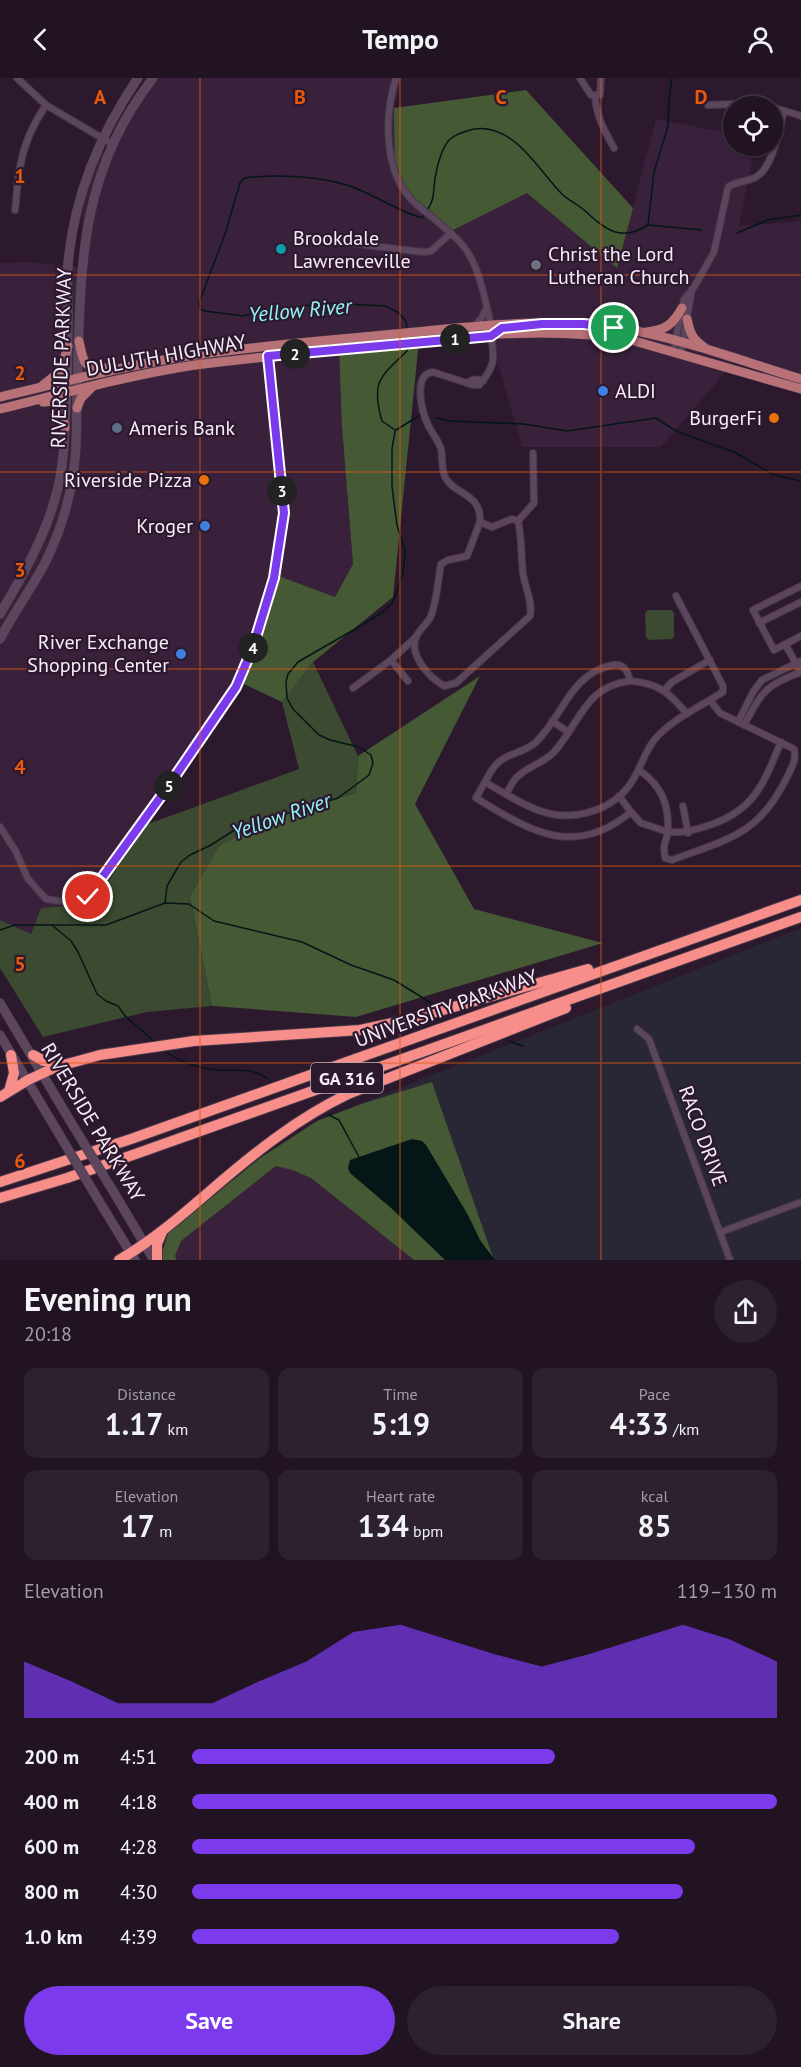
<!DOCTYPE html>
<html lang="en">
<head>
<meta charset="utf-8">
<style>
  :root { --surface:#211322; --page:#2d202f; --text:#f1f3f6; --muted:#a29ea5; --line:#3e3240; --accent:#7c3aed }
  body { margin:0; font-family:"PT Sans",sans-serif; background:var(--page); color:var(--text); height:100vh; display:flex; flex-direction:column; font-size:22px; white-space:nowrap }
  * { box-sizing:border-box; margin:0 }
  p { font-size:20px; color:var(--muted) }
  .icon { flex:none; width:33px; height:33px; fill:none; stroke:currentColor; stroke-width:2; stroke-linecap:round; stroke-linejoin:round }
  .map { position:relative; height:1182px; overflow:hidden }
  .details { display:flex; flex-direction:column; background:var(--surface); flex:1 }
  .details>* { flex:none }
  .tools { position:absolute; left:723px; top:18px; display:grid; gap:12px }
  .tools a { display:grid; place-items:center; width:60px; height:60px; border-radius:50%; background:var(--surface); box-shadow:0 2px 4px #0004,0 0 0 2px var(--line); font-size:30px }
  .pin { position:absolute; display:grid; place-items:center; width:51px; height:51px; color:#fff; margin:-26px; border:3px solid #fff; border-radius:50%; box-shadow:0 2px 6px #0007 }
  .km { position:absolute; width:30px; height:30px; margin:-15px; border-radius:50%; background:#222; color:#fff; font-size:16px; line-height:30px; text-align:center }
  .round { display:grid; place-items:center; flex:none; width:63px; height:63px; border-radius:32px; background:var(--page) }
  .summary { display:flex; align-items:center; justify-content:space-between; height:102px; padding:0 24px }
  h1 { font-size:33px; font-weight:700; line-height:45px }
  .stats { display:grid; grid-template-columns:repeat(3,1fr); gap:9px; height:102px; padding:6px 24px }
  .stats div { display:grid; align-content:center; border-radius:12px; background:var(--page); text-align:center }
  .stats b { font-size:30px; font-weight:700 }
  .stats small { font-size:16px; font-weight:400 }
  .stats p { font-size:16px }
  .chart { height:168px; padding:12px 24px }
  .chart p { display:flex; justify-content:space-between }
  .chart svg { width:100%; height:108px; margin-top:6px; fill:var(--accent); opacity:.7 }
  .cta { display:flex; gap:12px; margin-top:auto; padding:12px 24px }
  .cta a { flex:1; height:69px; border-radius:36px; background:var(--accent); color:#fff; font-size:24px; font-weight:700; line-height:69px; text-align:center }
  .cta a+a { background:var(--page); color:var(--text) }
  ul { padding:0 24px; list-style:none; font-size:20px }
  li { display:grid; grid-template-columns:96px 72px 1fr; align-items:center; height:45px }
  li i { height:15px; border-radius:8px; background:var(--accent) }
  header { display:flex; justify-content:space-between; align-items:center; height:78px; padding:0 24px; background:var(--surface); font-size:27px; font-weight:700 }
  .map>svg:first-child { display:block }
</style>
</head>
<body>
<header><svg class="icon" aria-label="back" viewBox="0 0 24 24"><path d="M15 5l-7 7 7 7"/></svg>Tempo<svg class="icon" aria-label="person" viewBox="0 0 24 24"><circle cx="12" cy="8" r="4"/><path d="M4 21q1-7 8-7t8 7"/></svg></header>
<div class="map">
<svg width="801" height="1182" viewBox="0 0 801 1182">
  <rect width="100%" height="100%" fill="#2c192e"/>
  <!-- built -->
  <g fill="#39213b">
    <path d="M150,0H401L394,30L527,114L617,190L656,41L733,56L734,68H755L739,148L801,143V303L734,284L661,369H522L489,254L419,263L342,349L353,486L335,519L269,523L200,671L104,809L76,827L41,830L31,856L0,842V185L26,184L78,189L86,101Z"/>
    <path d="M276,1088L292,1092L311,1100L414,1182H177L175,1178L181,1163Z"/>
  </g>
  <!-- industrial -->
  <path fill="#292636" d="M801,850V1182H494L432,1004L361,1026L317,1043Z"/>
  <!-- green -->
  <g fill="#3b4a30">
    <path d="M648,532H671L674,535V559L672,561L649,562L646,559L645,535Z"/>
    <path d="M313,584L358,678L356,715L282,735L219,768L190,818L212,928L147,934L43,959L0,890V842L31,856L41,830L76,827L104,809L148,746L299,691L282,624Z"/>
  </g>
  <!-- forest -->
  <g fill="#445934">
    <path d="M526,12L633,130L617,190L527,115L451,153L395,102L394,30Z"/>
    <path d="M419,263L393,519L313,584L282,624L233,601L269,523L273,496L335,519L353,486L342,349L339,269Z"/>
    <path d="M480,598L415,726L474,831L603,865L356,939L212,928L190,818L219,768L282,735L356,715L358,678Z"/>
    <path d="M432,1004L494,1182H414L311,1100L292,1092L276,1088L181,1163L175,1178L177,1182H160L168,1155L260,1080L317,1043L361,1026Z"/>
  </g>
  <!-- water -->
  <path fill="#041616" d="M412,1061L422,1063L426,1067L468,1137L480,1162L495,1182H445L391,1130L350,1095L348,1090L350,1082Z"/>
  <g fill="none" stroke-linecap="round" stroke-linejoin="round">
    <!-- stream -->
    <g stroke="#041616" stroke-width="1.5">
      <path d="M428,131C435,121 433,112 435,101C437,88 441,72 449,62C455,56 466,53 474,51C514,45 538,92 562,116C568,122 577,126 584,132C605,151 620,165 648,147L654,94L668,48L669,21L672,0"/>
      <path d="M648,147L702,152"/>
      <path d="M737,155L768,142L801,137"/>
      <path d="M407,251C408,239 395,232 385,228L327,225L258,234L243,238L205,233L200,231L199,225L225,156L240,105L244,100C276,96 319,98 350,108C375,117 395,132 422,140L425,135"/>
      <path d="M437,340L450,343L524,346L567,353L656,340L676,353L736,375L774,397L801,403"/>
      <path d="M395,352L382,343C371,304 379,300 407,273V267"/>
      <path d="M396,352L422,336"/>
      <path d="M165,825L167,808L181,784L190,777L211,767L236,751L338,720L369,697L373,685L371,677L359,669L330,662L319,657L293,631L287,620L286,604L288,596L298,584L362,547L383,534L393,524L403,495L405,473L397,447L392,409V371L395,353"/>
      <path d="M52,847L71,863L78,874L97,916L106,923L118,928L126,939L154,963"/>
      <path d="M0,852L15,847H106L165,825L189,826L214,843L302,864L351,887L394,902L431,925"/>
      <path d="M508,963L523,968"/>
      <path d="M165,973C180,984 199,990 218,992C236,993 253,989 268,1001"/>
      <path d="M329,1037L339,1042L359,1079"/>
    </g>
    <defs>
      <g id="street">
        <path d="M17,0L46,27L112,66"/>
        <path d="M396,0C384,38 383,97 416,126C432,140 450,152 464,169C480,190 485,222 491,247"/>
        <path d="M580,0L591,17H595"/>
        <path d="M595,17C596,38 604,52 614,70"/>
        <path d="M595,17H600L601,0"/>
        <path d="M708,27L760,25L771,28"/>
        <path d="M772,29L801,38"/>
        <path d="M15,132C17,118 17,103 20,89C24,66 33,46 46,27"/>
        <path d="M315,161L423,174L431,173L451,155"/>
        <path d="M473,249L481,241L486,231"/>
        <path d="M673,274L684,221L693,211L714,174L728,109C737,103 745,104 754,100C773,92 779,51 784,33"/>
        <path d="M681,275L692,211"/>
        <path d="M467,305C472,301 476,300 483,303"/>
        <path d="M512,441L518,443C522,460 521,478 523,496C525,509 533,524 530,538L456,605L444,608C429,599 407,576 417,557C421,550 428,545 431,538C437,522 438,502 441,486L448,482L467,478L480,444L492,449Z"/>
        <path d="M518,443L534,425L533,375"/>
        <path d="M480,444C482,415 454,417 445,399C441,391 443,380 441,371C438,362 432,355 428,347C422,334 412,297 433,294L473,307H479C495,289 495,281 491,258"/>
        <path d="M801,508L753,532L774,572L801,558"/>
        <path d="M676,518L723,608V614L710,622"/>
        <path d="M759,545L801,524"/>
        <path d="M785,566L801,594"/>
        <path d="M391,582L408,603"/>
        <path d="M353,610L391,582L416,559"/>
        <path d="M665,612L672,604L710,582"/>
        <path d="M687,636C669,614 658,605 630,603C628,593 624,585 613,587C570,595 563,639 535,665C524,675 505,675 495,688C491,692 488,699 485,704C518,723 547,745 586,735C602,731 618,722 628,709C640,695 643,675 655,661C670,644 691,633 710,622L720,635L794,671C797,682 791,691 786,701C758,758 727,761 672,782L665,780L664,769L668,754C686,755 695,752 713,746C756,730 764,704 781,664"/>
        <path d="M552,643L568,654"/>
        <path d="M738,644L753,614L762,602L801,583"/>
        <path d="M744,647C763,613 764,608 801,594"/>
        <path d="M485,704L476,720C530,753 574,781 631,734L619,718"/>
        <path d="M506,716C509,711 512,705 516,700C526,689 544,685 554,674C580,645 585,608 630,603"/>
        <path d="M683,728L688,755"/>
        <path d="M631,734L641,745L668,754C669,726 662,708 639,692"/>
        <path d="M0,749L15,772L28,801L46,821L66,824L88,818L167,710L236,609L253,569L274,500L284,435L268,278"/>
        <path d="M637,951L649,961L730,1182"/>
        <path d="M721,1154L801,1124"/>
      </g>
      <g id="secondary">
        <path d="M0,536C23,497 46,458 57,413C63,391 64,368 65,345C67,312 68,278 68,245C68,225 67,205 68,186C74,118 100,56 138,0"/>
        <path d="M0,561C14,534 32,510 46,483C59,456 69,426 73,396C78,370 76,342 77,315C81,197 76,99 153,0"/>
        <path d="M0,925L72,1046"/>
        <path d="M0,957L56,1051"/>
        <path d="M116,1118L154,1182"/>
        <path d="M99,1123L135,1182"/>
      </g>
      <g id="primary">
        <path d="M687,241C690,255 692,261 704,269"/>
        <path d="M647,254C666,252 673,246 682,230"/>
        <path d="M79,263C83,281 82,292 105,290"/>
        <path d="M43,307L61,293L68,268"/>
        <path d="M0,319C61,305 121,288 182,279C252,268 324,263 395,256C471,249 550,238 626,251C683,261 745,284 801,301"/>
        <path d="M43,324L54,323L59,328L65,350"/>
        <path d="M77,330L81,320L93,308"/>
        <path d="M0,331C65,315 129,297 195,287C254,279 313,275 372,268C458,259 545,247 631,262L801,311"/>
      </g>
      <g id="highway">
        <path d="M33,977L44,983L62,986"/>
        <path d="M9,1013L14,995L11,977"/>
        <path d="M0,1019L28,1002L56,989L100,977L194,963L360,952L411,941L588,891"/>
        <path d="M0,1104L131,1061L801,822"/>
        <path d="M0,1120L67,1100L144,1073L801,839"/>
        <path d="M119,1182C152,1163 181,1138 210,1113C253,1076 296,1041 348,1016L566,930"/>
        <path d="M157,1182V1166L162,1154"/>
      </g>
    </defs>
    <!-- street casing -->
    <use href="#street" stroke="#463748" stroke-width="8"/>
    <!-- secondary casing -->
    <use href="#secondary" stroke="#463748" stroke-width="10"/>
    <!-- primary casing -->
    <use href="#primary" stroke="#463748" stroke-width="10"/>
    <!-- highway casing -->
    <use href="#highway" stroke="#463748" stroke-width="12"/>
    <!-- street -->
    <use href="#street" stroke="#5c465d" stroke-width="6"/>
    <!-- secondary -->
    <use href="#secondary" stroke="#5c465d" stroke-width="9"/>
    <!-- primary -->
    <use href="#primary" stroke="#b97178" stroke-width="9"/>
    <!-- highway -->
    <use href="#highway" stroke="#f78e8a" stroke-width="10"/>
    <defs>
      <g id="secondary-bridge">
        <path d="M72,1046L116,1118"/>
        <path d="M56,1051L99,1123"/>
      </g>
    </defs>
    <!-- secondary-bridge casing -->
    <use href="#secondary-bridge" stroke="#463748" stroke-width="10" stroke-linecap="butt"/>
    <!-- secondary-bridge -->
    <use href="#secondary-bridge" stroke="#5c465d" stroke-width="9"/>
  </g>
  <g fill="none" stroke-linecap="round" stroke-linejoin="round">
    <defs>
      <path id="route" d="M88,819L167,710L236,609L253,569L274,500L284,435L268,278L491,258L502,250L542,246H584L614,250"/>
    </defs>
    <!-- route casing -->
    <use href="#route" stroke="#fff" stroke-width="12"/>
    <!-- route -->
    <use href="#route" stroke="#7c3aed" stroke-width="8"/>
  </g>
  <!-- grid -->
  <path fill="none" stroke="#e8590c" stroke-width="1.5" stroke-opacity="0.55" d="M200,0V1182M400,0V1182M601,0V1182M0,197H801M0,394H801M0,591H801M0,788H801M0,985H801"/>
  <!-- markers -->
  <circle fill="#0f9aa8" stroke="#2c192e" stroke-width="2" cx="281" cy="171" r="6"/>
  <circle fill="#6b7280" stroke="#2c192e" stroke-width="2" cx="536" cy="187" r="6"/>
  <g fill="#3f7fe0" stroke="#2c192e" stroke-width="2">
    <circle cx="603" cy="313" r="6"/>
    <circle cx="205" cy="448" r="6"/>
    <circle cx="181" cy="576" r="6"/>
  </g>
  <g fill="#e8710a" stroke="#2c192e" stroke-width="2">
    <circle cx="774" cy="340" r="6"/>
    <circle cx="204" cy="402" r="6"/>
  </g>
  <circle fill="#5c6f8a" stroke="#2c192e" stroke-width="2" cx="117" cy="350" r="6"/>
  <g text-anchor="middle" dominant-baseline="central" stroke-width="4.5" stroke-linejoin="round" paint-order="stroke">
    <!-- shield labels -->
    <rect fill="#2c192e" stroke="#bcadbd" stroke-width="1.5" x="311" y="985" width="72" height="30" rx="4.5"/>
    <g font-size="18" font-weight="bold" fill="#f9ecfa">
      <text x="347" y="1000">GA 316</text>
    </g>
    <!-- poi labels -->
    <g font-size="20" fill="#f9ecfa" stroke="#2c192e" text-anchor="start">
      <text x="293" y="160">Brookdale<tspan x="293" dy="23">Lawrenceville</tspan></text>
      <text x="548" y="176">Christ the Lord<tspan x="548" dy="23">Lutheran Church</tspan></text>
      <text x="615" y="313">ALDI</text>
      <text x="762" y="340" text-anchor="end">BurgerFi</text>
      <text x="129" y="350">Ameris Bank</text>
      <text x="192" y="402" text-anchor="end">Riverside Pizza</text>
      <text x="193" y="448" text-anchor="end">Kroger</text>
      <text x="169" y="564" text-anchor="end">River Exchange<tspan x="169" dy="23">Shopping Center</tspan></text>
    </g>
    <!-- street labels -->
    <g font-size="20" fill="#f9ecfa" stroke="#2c192e">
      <text transform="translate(166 277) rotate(-10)">DULUTH HIGHWAY</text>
      <text transform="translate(61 280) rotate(-88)">RIVERSIDE PARKWAY</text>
      <text transform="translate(446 930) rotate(-20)">UNIVERSITY PARKWAY</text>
      <text transform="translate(93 1044) rotate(59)">RIVERSIDE PARKWAY</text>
      <text transform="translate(703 1058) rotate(70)">RACO DRIVE</text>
    </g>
    <!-- water labels -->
    <g font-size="21" font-style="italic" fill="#92f5f8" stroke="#2c192e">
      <text transform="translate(300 232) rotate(-5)">Yellow River</text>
      <text transform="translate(281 738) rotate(-19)">Yellow River</text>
    </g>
  </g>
  <g font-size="20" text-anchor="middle" font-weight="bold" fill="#e8590c" stroke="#2c192e" stroke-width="4.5" stroke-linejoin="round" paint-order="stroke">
    <text x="100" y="26">A</text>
    <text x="300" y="26">B</text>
    <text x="501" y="26">C</text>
    <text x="701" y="26">D</text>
    <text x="20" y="105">1</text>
    <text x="20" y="302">2</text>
    <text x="20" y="499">3</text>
    <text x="20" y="696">4</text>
    <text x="20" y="893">5</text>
    <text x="20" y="1090">6</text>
  </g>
</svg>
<div class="tools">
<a><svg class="icon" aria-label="locate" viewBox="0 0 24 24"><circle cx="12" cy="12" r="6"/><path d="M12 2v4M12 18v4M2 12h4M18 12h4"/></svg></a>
</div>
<div class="pin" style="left:614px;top:250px;background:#1e9e55"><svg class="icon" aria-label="arrive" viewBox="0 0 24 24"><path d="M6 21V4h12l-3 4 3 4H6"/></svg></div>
<div class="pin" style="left:88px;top:819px;background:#d93025"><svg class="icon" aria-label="check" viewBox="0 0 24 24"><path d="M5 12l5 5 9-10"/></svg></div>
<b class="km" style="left:455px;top:261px">1</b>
<b class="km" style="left:295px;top:276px">2</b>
<b class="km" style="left:282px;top:413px">3</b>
<b class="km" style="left:253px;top:570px">4</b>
<b class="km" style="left:169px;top:708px">5</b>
</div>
<section class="details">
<div class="summary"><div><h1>Evening run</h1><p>20:18</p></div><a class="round"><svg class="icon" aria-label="share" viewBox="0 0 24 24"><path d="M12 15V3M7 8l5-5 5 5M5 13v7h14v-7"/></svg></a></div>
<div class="stats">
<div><p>Distance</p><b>1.17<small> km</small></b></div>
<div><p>Time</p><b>5:19</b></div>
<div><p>Pace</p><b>4:33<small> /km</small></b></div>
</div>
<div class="stats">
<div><p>Elevation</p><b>17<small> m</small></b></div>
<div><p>Heart rate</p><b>134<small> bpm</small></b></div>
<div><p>kcal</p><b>85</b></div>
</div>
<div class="chart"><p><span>Elevation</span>119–130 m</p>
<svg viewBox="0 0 160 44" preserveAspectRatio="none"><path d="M0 44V21L10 29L20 38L30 38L40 38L50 29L60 21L70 9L80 6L90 12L100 18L110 23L120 18L130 12L140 6L150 12L160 21V44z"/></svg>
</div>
<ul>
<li><b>200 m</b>4:51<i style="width:62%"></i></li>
<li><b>400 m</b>4:18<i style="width:100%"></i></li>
<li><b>600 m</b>4:28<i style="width:86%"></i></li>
<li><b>800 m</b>4:30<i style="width:84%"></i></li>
<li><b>1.0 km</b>4:39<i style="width:73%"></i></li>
</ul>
<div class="cta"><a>Save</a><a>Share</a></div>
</section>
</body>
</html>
